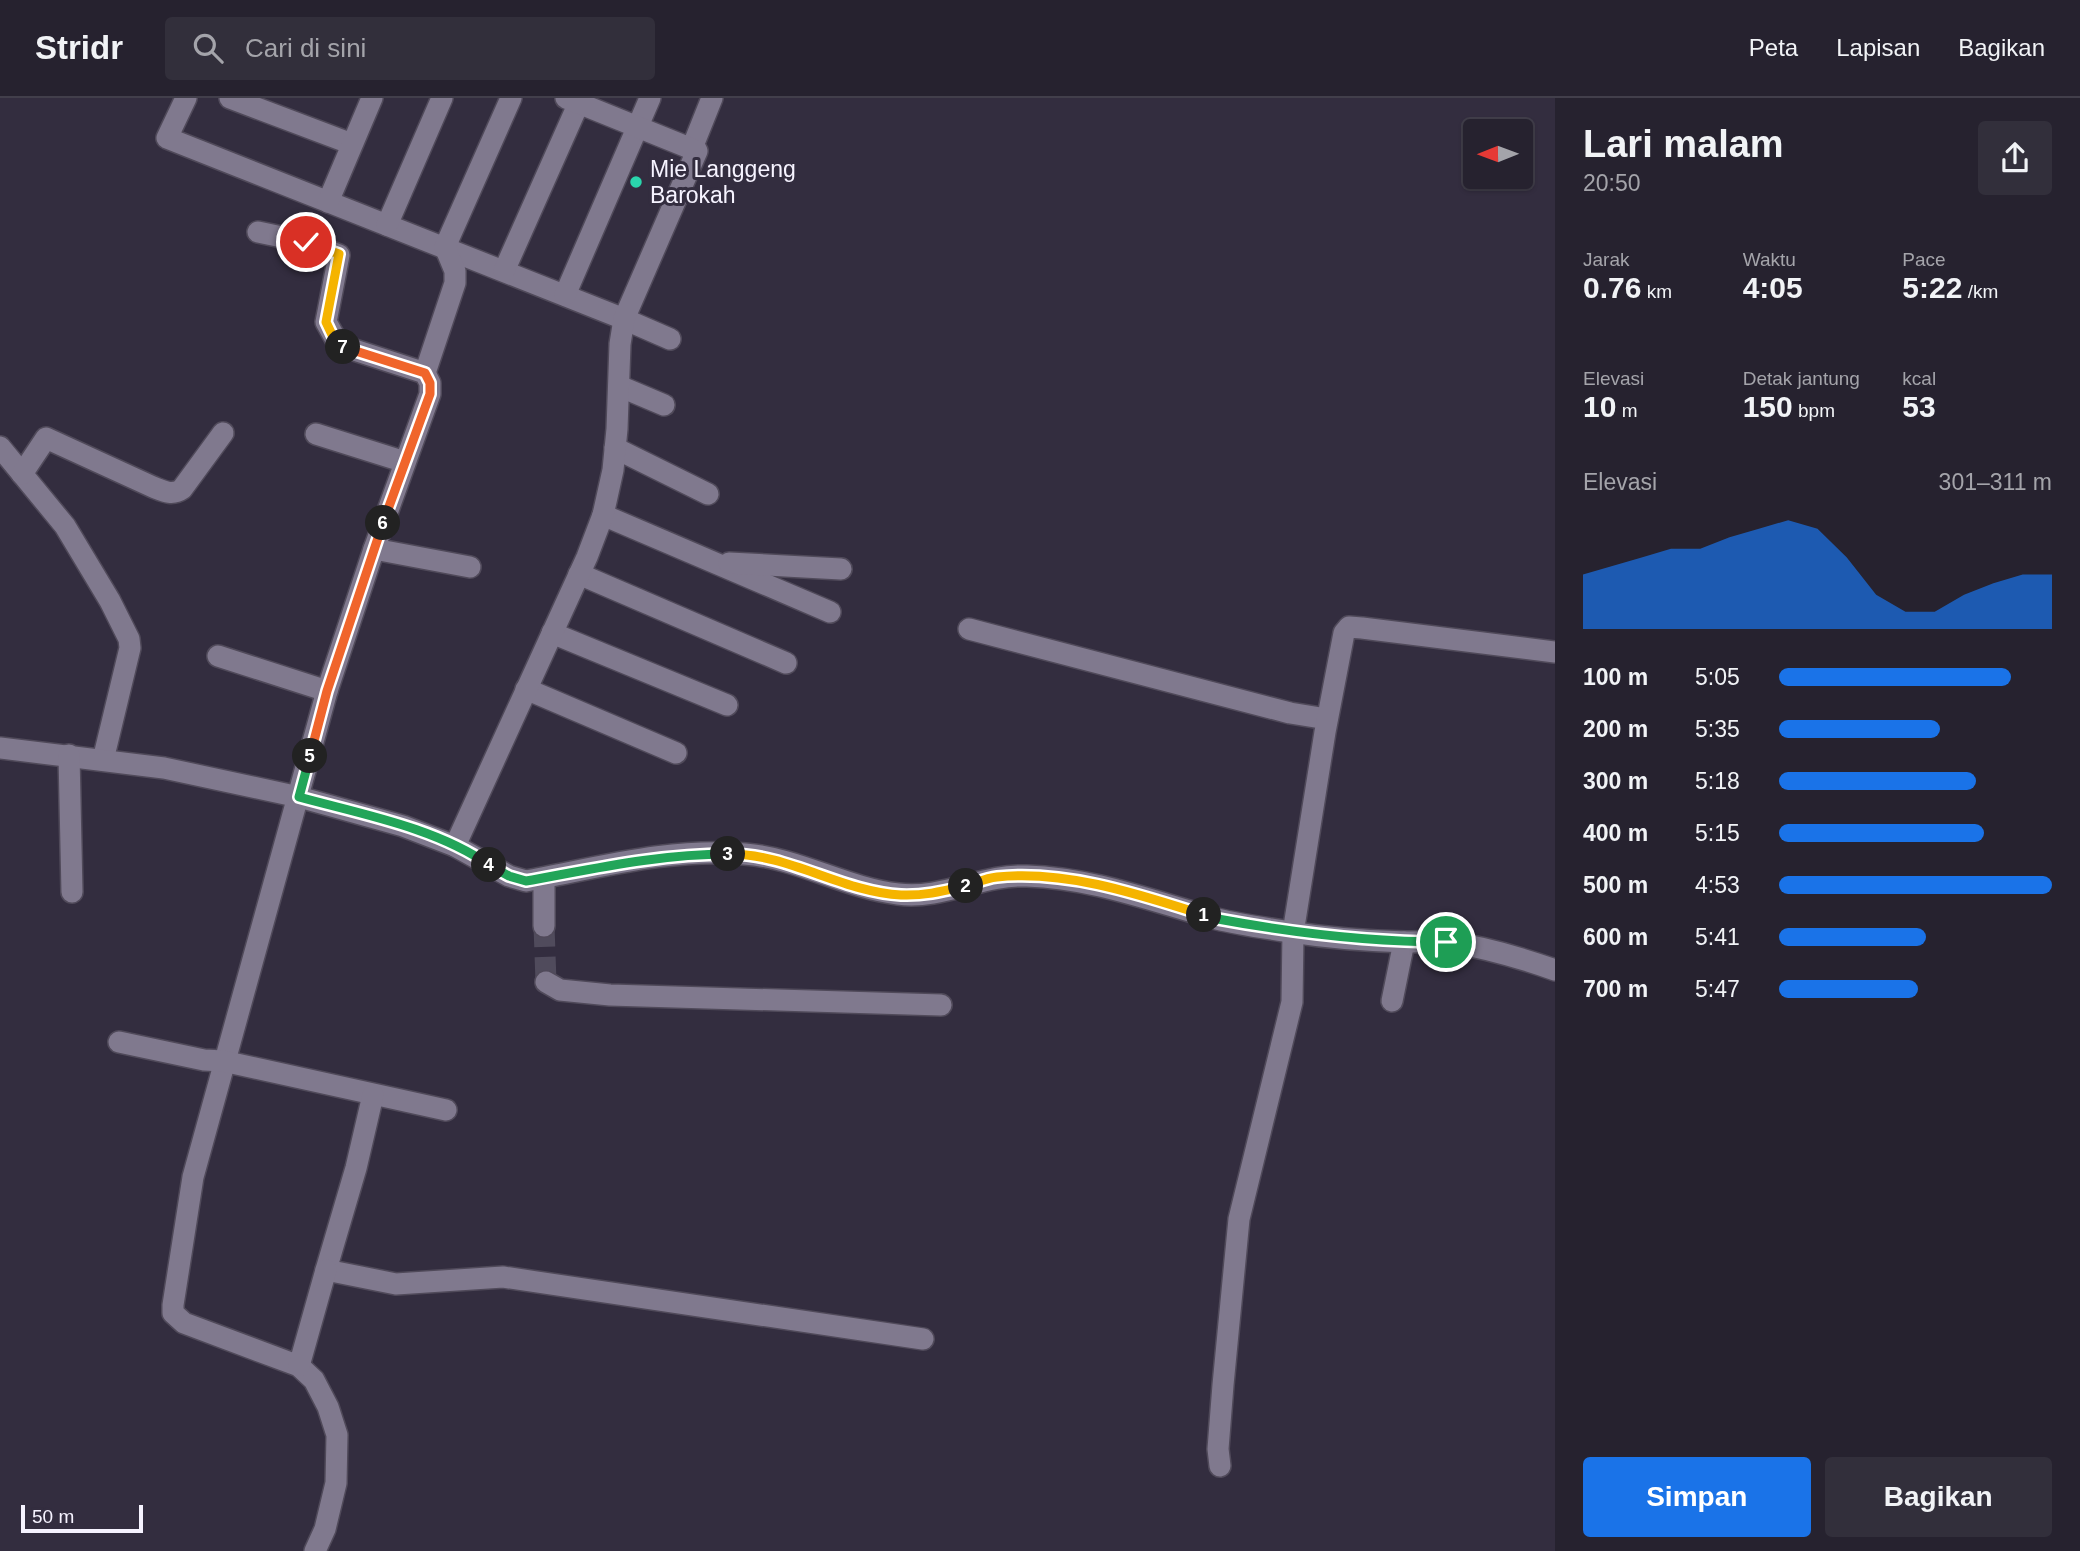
<!DOCTYPE html>
<html lang="id">
<head>
<meta charset="utf-8">
<style>
  :root { --surface:#26222f; --page:#322f3b; --text:#f1f3f6; --muted:#a4a4aa; --line:#423f4b; --accent:#1a73e8 }
  body { margin:0; font-family:Arial,sans-serif; background:var(--page); color:var(--text); height:100vh; display:flex; flex-direction:column; font-size:26px; white-space:nowrap }
  * { box-sizing:border-box; margin:0 }
  p { font-size:23px; color:var(--muted) }
  .icon { flex:none; width:38px; height:38px; fill:none; stroke:currentColor; stroke-width:2; stroke-linecap:round; stroke-linejoin:round }
  .map { position:relative; flex:1; overflow:hidden }
  .drawer { display:flex; flex-direction:column; background:var(--surface); width:525px }
  .drawer>* { flex:none }
  .needle { width:46px; rotate:269deg }
  .controls { position:absolute; left:1463px; top:21px; display:grid; gap:14px }
  .controls a { display:grid; place-items:center; width:70px; height:70px; border-radius:7px; background:var(--surface); box-shadow:0 2px 5px #0004,0 0 0 2px var(--line); font-size:35px }
  .scale { position:absolute; left:21px; bottom:18px; width:122px; box-sizing:border-box; padding-left:7px; border:4px solid #f6f3ff; border-top:0; font-size:19px; line-height:24px; white-space:nowrap; color:#f6f3ff; -webkit-text-stroke:5px #332d3f; paint-order:stroke }
  .pin { position:absolute; display:grid; place-items:center; width:60px; height:60px; color:#fff; margin:-30px; border:4px solid #fff; border-radius:50%; box-shadow:0 2px 7px #0007 }
  .km { position:absolute; width:35px; height:35px; margin:-18px; border-radius:50%; background:#222; color:#fff; font-size:19px; line-height:35px; text-align:center }
  .round { display:grid; place-items:center; flex:none; width:74px; height:74px; border-radius:7px; background:var(--page) }
  .overview { display:flex; align-items:center; justify-content:space-between; height:119px; padding:0 28px }
  h1 { font-size:38px; font-weight:700; line-height:52px }
  .metrics { display:grid; grid-template-columns:repeat(3,1fr); gap:10px; height:119px; padding:7px 28px }
  .metrics div { display:grid; align-content:center }
  .metrics b { font-size:30px; font-weight:700 }
  .metrics small { font-size:19px; font-weight:400 }
  .metrics p { font-size:19px }
  .chart { height:196px; padding:14px 28px }
  .chart p { display:flex; justify-content:space-between }
  .chart svg { width:100%; height:126px; margin-top:7px; fill:var(--accent); opacity:.7 }
  .cta { display:flex; gap:14px; margin-top:auto; padding:14px 28px }
  .cta a { flex:1; height:80px; border-radius:7px; background:var(--accent); color:#fff; font-size:28px; font-weight:700; line-height:80px; text-align:center }
  .cta a+a { background:var(--page); color:var(--text) }
  ul { padding:0 28px; list-style:none; font-size:23px }
  li { display:grid; grid-template-columns:112px 84px 1fr; align-items:center; height:52px }
  li i { height:18px; border-radius:9px; background:var(--accent) }
  header { display:flex; align-items:center; gap:42px; box-sizing:border-box; height:98px; padding:0 35px; background:var(--surface); border-bottom:2px solid var(--line) }
  header strong { font-size:33px }
  nav { display:flex; gap:38px; margin-inline-start:auto; font-size:24px }
  .search { width:490px; height:63px; background:var(--page); display:flex; align-items:center; gap:18px; box-sizing:border-box; padding:0 24px; border-radius:7px; color:var(--muted); font-size:26px }
  main { display:flex; flex:1; min-height:0 }
  .map>svg:first-child { display:block }
</style>
</head>
<body>
<header>
<strong>Stridr</strong>
<div class="search"><svg class="icon" aria-label="search" viewBox="0 0 24 24"><circle cx="10" cy="10" r="6"/><path d="M15 15l6 6"/></svg>Cari di sini</div>
<nav><a>Peta</a><a>Lapisan</a><a>Bagikan</a></nav>
</header>
<main>
<div class="map">
<svg width="1555" height="1453" viewBox="0 0 1555 1453">
  <rect width="100%" height="100%" fill="#332d3f"/>
  <g fill="none" stroke-linecap="round" stroke-linejoin="round">
    <!-- minor-tunnel -->
    <path stroke="#504b5c" stroke-width="21" stroke-dasharray="21 10" stroke-linecap="butt" d="M544,828L546,884"/>
    <defs>
      <g id="minor">
        <path d="M186,0L167,40L624,221L670,241"/>
        <path d="M230,0L352,46"/>
        <path d="M692,50L712,0"/>
        <path d="M328,104L372,0"/>
        <path d="M387,127L442,0"/>
        <path d="M258,134L306,144L339,157L326,224L339,247L425,275L430,285V296L374,451L327,593L193,1079L173,1207V1215L184,1225L299,1268L314,1282L328,1309L337,1337L336,1385L325,1431L315,1453"/>
        <path d="M504,173L581,0"/>
        <path d="M565,197L650,0"/>
        <path d="M425,275L455,185V173L445,149L511,0"/>
        <path d="M619,288L664,307"/>
        <path d="M316,336L405,364"/>
        <path d="M0,349L65,428L110,503L129,541L130,550L103,662"/>
        <path d="M615,350L708,396"/>
        <path d="M22,376L46,340L153,389C163,393 172,398 182,391L223,335"/>
        <path d="M603,417L830,514"/>
        <path d="M374,451L470,469"/>
        <path d="M729,465L841,471"/>
        <path d="M579,476L786,565"/>
        <path d="M969,531L1290,615L1327,621"/>
        <path d="M552,535L727,607"/>
        <path d="M218,558L327,593"/>
        <path d="M526,591L676,655"/>
        <path d="M0,650L164,670L299,699L403,728L455,748L509,778L526,783C597,770 672,749 745,756C798,760 846,790 898,796C942,802 983,776 1027,778C1094,780 1154,804 1217,821C1241,827 1266,830 1290,834C1328,840 1367,843 1406,844C1419,844 1434,843 1448,844C1484,849 1521,860 1555,872"/>
        <path d="M69,657L72,794"/>
        <path d="M455,748L587,459L603,417L613,372L617,331L620,246L624,221L697,53L566,0"/>
        <path d="M544,780V828"/>
        <path d="M546,884L560,892L610,897L941,907"/>
        <path d="M1392,903L1404,844"/>
        <path d="M119,944L204,962L223,963L446,1012"/>
        <path d="M373,997L356,1070L326,1172L396,1186L503,1179L923,1241"/>
        <path d="M299,1268L326,1172"/>
        <path d="M1220,1368L1218,1351L1223,1287L1239,1121L1292,904L1293,835L1325,634L1344,535L1349,529L1362,530L1555,554"/>
      </g>
    </defs>
    <!-- minor casing -->
    <use href="#minor" stroke="#504a5a" stroke-width="24"/>
    <!-- minor -->
    <use href="#minor" stroke="#80798e" stroke-width="21"/>
  </g>
  <g fill="none" stroke-linecap="round" stroke-linejoin="round">
    <defs>
      <path id="split-1" d="M1204,817L1218,821C1294,835 1369,844 1446,844"/>
      <path id="split-2" d="M966,788C976,785 986,780 997,779C1067,772 1138,796 1204,817"/>
      <path id="split-3" d="M728,756C788,755 842,794 901,797C924,798 944,793 966,788"/>
      <path id="split-4" d="M489,767L509,778L526,783C593,771 659,756 728,756"/>
      <path id="split-5" d="M310,658L299,699C361,716 437,730 489,767"/>
      <path id="split-6" d="M310,658L327,593L383,425"/>
      <path id="split-7" d="M343,249L425,275L430,285V296L383,425"/>
      <path id="split-8" d="M306,144L339,156L326,224L334,241L343,249"/>
    </defs>
    <!-- split-1 casing -->
    <use href="#split-1" stroke="#fff" stroke-width="14"/>
    <!-- split-2 casing -->
    <use href="#split-2" stroke="#fff" stroke-width="14"/>
    <!-- split-3 casing -->
    <use href="#split-3" stroke="#fff" stroke-width="14"/>
    <!-- split-4 casing -->
    <use href="#split-4" stroke="#fff" stroke-width="14"/>
    <!-- split-5 casing -->
    <use href="#split-5" stroke="#fff" stroke-width="14"/>
    <!-- split-6 casing -->
    <use href="#split-6" stroke="#fff" stroke-width="14"/>
    <!-- split-7 casing -->
    <use href="#split-7" stroke="#fff" stroke-width="14"/>
    <!-- split-8 casing -->
    <use href="#split-8" stroke="#fff" stroke-width="14"/>
    <!-- split-1 -->
    <use href="#split-1" stroke="#22a559" stroke-width="9"/>
    <!-- split-2 -->
    <use href="#split-2" stroke="#f5b400" stroke-width="9"/>
    <!-- split-3 -->
    <use href="#split-3" stroke="#f5b400" stroke-width="9"/>
    <!-- split-4 -->
    <use href="#split-4" stroke="#22a559" stroke-width="9"/>
    <!-- split-5 -->
    <use href="#split-5" stroke="#22a559" stroke-width="9"/>
    <!-- split-6 -->
    <use href="#split-6" stroke="#f0652b" stroke-width="9"/>
    <!-- split-7 -->
    <use href="#split-7" stroke="#f0652b" stroke-width="9"/>
    <!-- split-8 -->
    <use href="#split-8" stroke="#f5b400" stroke-width="9"/>
  </g>
  <!-- markers -->
  <circle fill="#2ad5ac" stroke="#332d3f" stroke-width="2.5" cx="636" cy="84" r="7"/>
  <g text-anchor="middle" dominant-baseline="central" stroke-width="6" stroke-linejoin="round" paint-order="stroke">
    <!-- poi labels -->
    <g font-size="23" fill="#f6f3ff" stroke="#332d3f" text-anchor="start">
      <text x="650" y="71">Mie Langgeng<tspan x="650" dy="26">Barokah</tspan></text>
    </g>
  </g>
</svg>
<div class="controls">
<a><svg class="needle" viewBox="-14 -14 28 28"><path d="M0-13l5 13h-10z" fill="#e53935"/><path d="M0 13l5-13h-10z" fill="#a4a4aa"/></svg></a>
</div>
<div class="scale">50 m</div>
<div class="pin" style="left:1446px;top:844px;background:#1e9e55"><svg class="icon" aria-label="arrive" viewBox="0 0 24 24"><path d="M6 21V4h12l-3 4 3 4H6"/></svg></div>
<div class="pin" style="left:306px;top:144px;background:#d93025"><svg class="icon" aria-label="check" viewBox="0 0 24 24"><path d="M5 12l5 5 9-10"/></svg></div>
<b class="km" style="left:1204px;top:817px">1</b>
<b class="km" style="left:966px;top:788px">2</b>
<b class="km" style="left:728px;top:756px">3</b>
<b class="km" style="left:489px;top:767px">4</b>
<b class="km" style="left:310px;top:658px">5</b>
<b class="km" style="left:383px;top:425px">6</b>
<b class="km" style="left:343px;top:249px">7</b>
</div>
<section class="drawer">
<div class="overview"><div><h1>Lari malam</h1><p>20:50</p></div><a class="round"><svg class="icon" aria-label="share" viewBox="0 0 24 24"><path d="M12 15V3M7 8l5-5 5 5M5 13v7h14v-7"/></svg></a></div>
<div class="metrics">
<div><p>Jarak</p><b>0.76<small> km</small></b></div>
<div><p>Waktu</p><b>4:05</b></div>
<div><p>Pace</p><b>5:22<small> /km</small></b></div>
</div>
<div class="metrics">
<div><p>Elevasi</p><b>10<small> m</small></b></div>
<div><p>Detak jantung</p><b>150<small> bpm</small></b></div>
<div><p>kcal</p><b>53</b></div>
</div>
<div class="chart"><p><span>Elevasi</span>301–311 m</p>
<svg viewBox="0 0 160 44" preserveAspectRatio="none"><path d="M0 44V25L10 22L20 19L30 16L40 16L50 12L60 9L70 6L80 9L90 19L100 32L110 38L120 38L130 32L140 28L150 25L160 25V44z"/></svg>
</div>
<ul>
<li><b>100 m</b>5:05<i style="width:85%"></i></li>
<li><b>200 m</b>5:35<i style="width:59%"></i></li>
<li><b>300 m</b>5:18<i style="width:72%"></i></li>
<li><b>400 m</b>5:15<i style="width:75%"></i></li>
<li><b>500 m</b>4:53<i style="width:100%"></i></li>
<li><b>600 m</b>5:41<i style="width:54%"></i></li>
<li><b>700 m</b>5:47<i style="width:51%"></i></li>
</ul>
<div class="cta"><a>Simpan</a><a>Bagikan</a></div>
</section>
</main>
</body>
</html>
